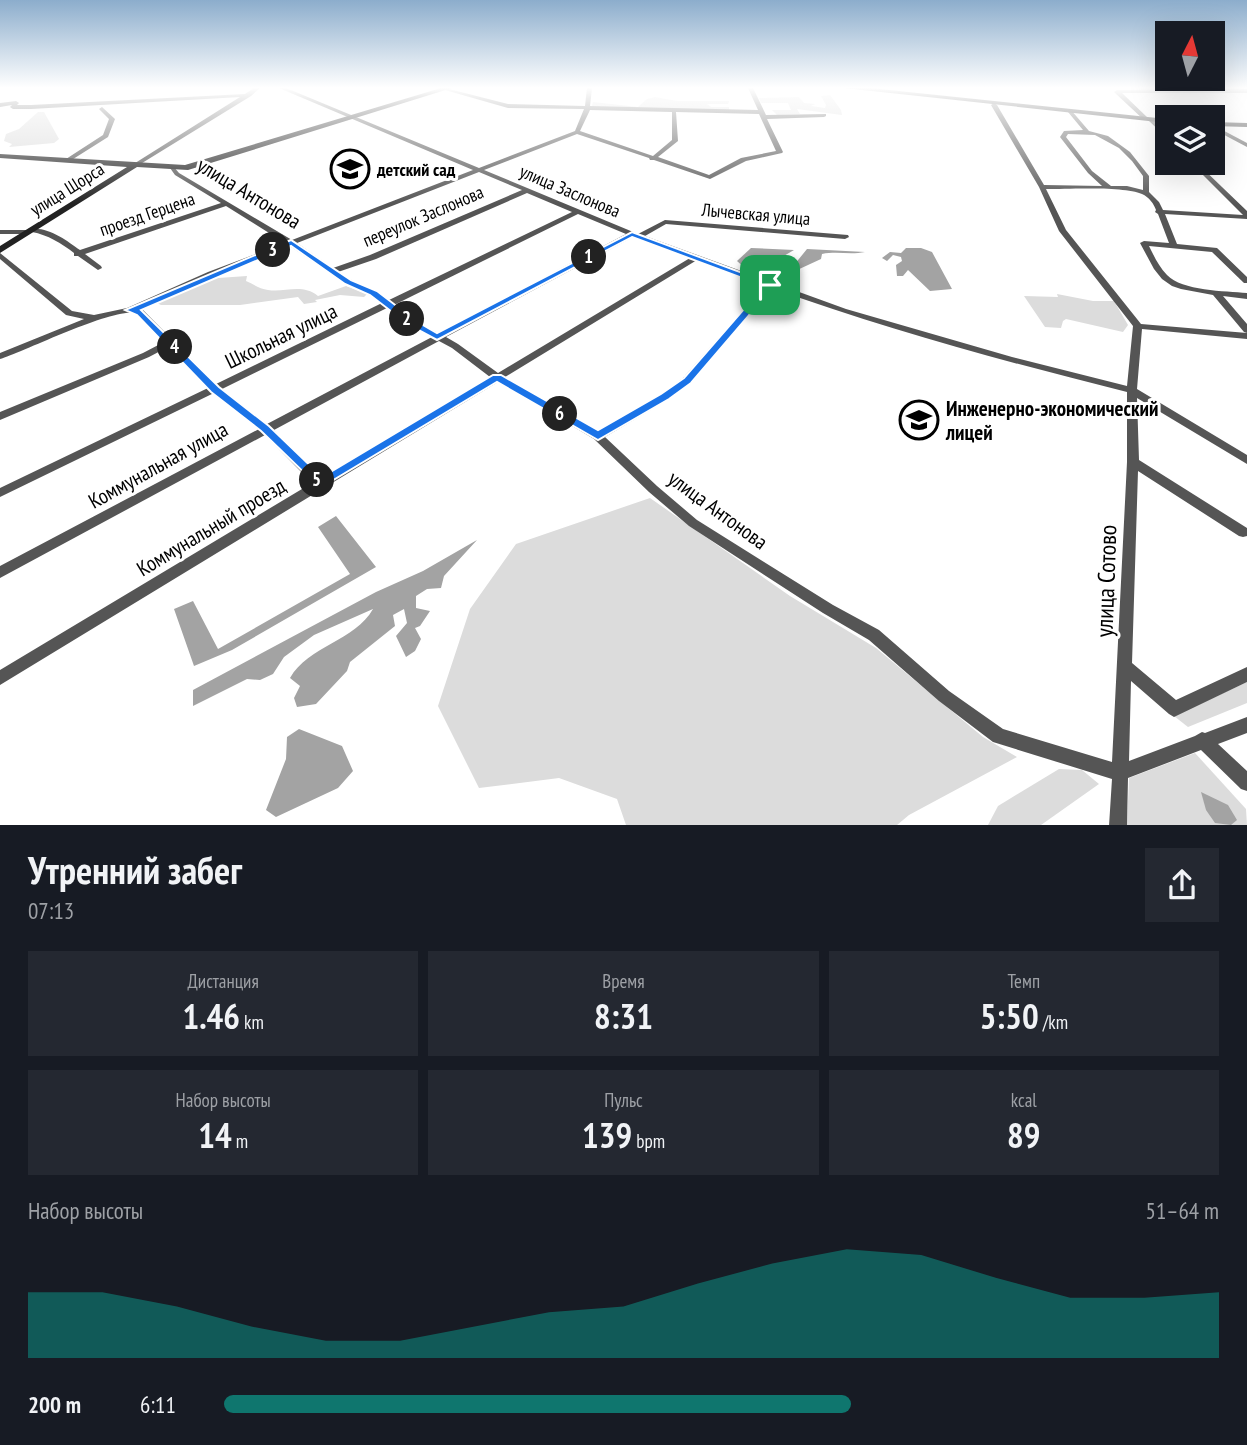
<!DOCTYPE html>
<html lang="ru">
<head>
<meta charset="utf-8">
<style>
  :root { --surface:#171b24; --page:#242831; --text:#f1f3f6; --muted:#9ea1a6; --accent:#0f766e }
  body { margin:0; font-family:"PT Sans Narrow",sans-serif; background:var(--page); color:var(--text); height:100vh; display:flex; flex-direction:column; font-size:26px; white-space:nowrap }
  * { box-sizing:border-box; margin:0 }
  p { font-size:23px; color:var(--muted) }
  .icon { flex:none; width:38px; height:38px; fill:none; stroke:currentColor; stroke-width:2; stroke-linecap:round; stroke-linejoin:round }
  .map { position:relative; height:825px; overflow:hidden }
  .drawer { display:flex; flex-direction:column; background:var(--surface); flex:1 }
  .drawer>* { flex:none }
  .needle { width:46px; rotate:6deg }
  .tools { position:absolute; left:1155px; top:21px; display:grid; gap:14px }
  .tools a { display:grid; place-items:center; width:70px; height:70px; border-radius:0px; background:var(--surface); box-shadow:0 7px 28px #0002; font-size:35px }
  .pin { position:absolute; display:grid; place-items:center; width:60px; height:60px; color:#fff; margin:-30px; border-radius:14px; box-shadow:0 4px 10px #0006 }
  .km { position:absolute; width:35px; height:35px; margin:-18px; border-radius:50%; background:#222; color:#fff; font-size:19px; line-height:35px; text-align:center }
  .round { display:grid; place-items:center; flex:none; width:74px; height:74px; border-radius:0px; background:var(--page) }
  .overview { display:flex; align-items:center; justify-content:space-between; height:119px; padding:0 28px }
  h1 { font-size:38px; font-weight:700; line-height:52px }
  .stats { display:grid; grid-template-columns:repeat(3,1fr); gap:10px; height:119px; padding:7px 28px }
  .stats div { display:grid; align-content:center; border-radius:0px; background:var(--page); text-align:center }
  .stats b { font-size:35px; font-weight:700 }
  .stats small { font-size:19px; font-weight:400 }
  .stats p { font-size:19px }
  .chart { height:196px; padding:14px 28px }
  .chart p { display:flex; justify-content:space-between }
  .chart svg { width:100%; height:126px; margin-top:7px; fill:var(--accent); opacity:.7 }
  ul { padding:0 28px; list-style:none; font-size:23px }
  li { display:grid; grid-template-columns:112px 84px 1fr; align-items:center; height:52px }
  li i { height:18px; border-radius:9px; background:var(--accent) }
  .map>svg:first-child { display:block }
</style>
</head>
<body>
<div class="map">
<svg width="1247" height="826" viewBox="0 0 1247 826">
  <rect width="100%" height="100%" fill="#fff"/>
  <!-- green -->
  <g fill="#dcdcdc">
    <path d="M830,95L841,110L842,115L797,109L800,114L777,115L772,110H791L788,103H761L759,98L799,97L804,103L815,104L811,106L825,108L826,105L821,96Z"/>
    <path d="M655,97L677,101H729L728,104H707L711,107H729V110L591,109L593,102L638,107L647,99Z"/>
    <path d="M38,112H44L59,139L54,143L9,147L12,144L4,141L6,134L19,129Z"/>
    <path d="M247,276L246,281C253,284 260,289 268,290C284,293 302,283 318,296L346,286L367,294L364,297L340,295L315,300L317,302L304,304L298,297L240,305H161L155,302L204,279Z"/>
    <path d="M1057,294L1093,301H1114L1128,325L1123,332L1066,319L1063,321L1061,328L1045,327L1024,296L1058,297Z"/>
    <path d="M650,498L790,596L876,648L983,737L1017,757L909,815L897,825H626L617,799L559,778L479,788L438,706L470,609L516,544Z"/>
    <path d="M1247,682V703L1188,727L1174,716Z"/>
    <path d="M1195,753L1246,809L1247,825L1127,826L1129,778Z"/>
    <path d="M1059,769L1082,770L1099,784L1041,825H988L998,806Z"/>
  </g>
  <!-- water -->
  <g fill="#a3a3a3">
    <path d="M751,248L794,250L765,267L747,270L737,261Z"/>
    <path d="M906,248H921L932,252L952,289L930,291L908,270L903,276H897L896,265L902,261L901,257L893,255L887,261L882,258L890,252L901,253Z"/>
    <path d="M807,249L865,252C850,255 837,251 822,254L821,259L795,271L794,284L789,283L790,270Z"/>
    <path d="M336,516L376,567L232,650L194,666L174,609L193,601L218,649L350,574L318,527Z"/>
    <path d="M477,540L444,576L441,588L427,589L416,596V608L430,611L420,626L415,628L421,639L415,651L406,657L396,636L407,623L404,609L393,615L395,626L350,662L347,671L316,704L297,707L294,698L300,686L290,678C308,646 355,641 373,609L314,635L284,657L273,674L260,680L247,679L193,706V690L376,592L423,571Z"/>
    <path d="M299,729L342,746L353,771L338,788L276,817L266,810L286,759L287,737Z"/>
    <path d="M1201,792L1228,805L1237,820L1231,825L1215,823L1206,810Z"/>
  </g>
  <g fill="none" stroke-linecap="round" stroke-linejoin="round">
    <!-- street -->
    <g fill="#555" fill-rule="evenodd">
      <path d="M254,88H260L251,96L134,168L131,166L132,165L240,97L31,109H13L10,107L12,105L0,107V103L16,101L19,103L17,105H31L245,94Z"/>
      <path d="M279,88H286L479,168L575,131L584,109L508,108L445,90V88L508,104L585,106L587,88H592L590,106L758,110L748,88H753L766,115L826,114V116L824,117L767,119L783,152L782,153L746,161L710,179L654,160H650L649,158L577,134L484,170L638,234L665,220L848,235L849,237L845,239L666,224L645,236L846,309L1012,357L1127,386L1133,326L1059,231L1039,187L991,105L994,103L997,105L1044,185L1102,186L1088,173L1060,137L1064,131L1083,130L1068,112L1071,110L1089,131L1108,136L1130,152L1149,176V192L1159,202L1163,210L1243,215L1191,163H1197L1247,211V219L1165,214L1177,244L1217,248L1247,277V283H1244L1212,252L1149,246C1154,256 1159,267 1167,275C1182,291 1225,291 1247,293V299L1223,296L1247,324V333L1244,332L1213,295L1181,289L1172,286L1162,279L1154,269L1140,243L1144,241L1169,243L1158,214L1155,212L1156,210C1154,204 1149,197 1142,194C1124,186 1069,189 1046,189L1066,230L1141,324L1247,333V339L1142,329L1137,389L1247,455V464L1137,398L1139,460L1247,528V536L1243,537L1239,536L1138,471L1132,663L1176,700L1247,667V682L1174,717L1169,714L1131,681L1129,761L1195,736L1202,732L1205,733L1247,717V733L1218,744L1247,771V791L1241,789L1201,750L1128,778L1127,826H1109L1112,779L993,742L939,701L869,640L823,613L689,526L649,492L594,439L498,382L0,685V670L312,483L265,435L0,578V566L259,429L214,393L0,497V488L208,388L168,347L149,357L0,420V412L143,353L164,342C157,334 146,319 137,314C120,304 23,352 0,359V353L84,319L66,315L0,259V253L72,311L94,315L127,308L208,272L285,243L226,206L85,254L101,266L102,268L98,270L78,256H74V253C61,243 48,235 32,232L28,234H0V230H27C45,224 66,240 80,250L221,203L175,175L170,168L173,166L179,173L292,240L473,170ZM590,110L672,112V140L653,156L580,131ZM676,112L759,114L776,151L741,158L709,175L658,157L678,141ZM1068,134L1095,135L1119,148L1132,161L1143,176V190L1127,186H1111L1092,171L1066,137ZM479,172L522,190L370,255L333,268L297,243ZM527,193L572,212L389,300C373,288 354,283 338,272L376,259ZM578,214L626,234L438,333L415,321L394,305ZM633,237L690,258L498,373L458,344L446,337ZM290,246L345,284L371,295L382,303L216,384L143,310L139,309L214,276ZM697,260L765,285L683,378L661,395L598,431L505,377ZM772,288C888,330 1007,362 1127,392V462L1112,762L1003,729L949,691L879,630L833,605L697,520L657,486L605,437L669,399L691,382ZM387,308L409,325L432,337L267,424L222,389ZM439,341L452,348L490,377L321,478L274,430Z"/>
      <path d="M1247,89V93H1122L1148,118H1152L1167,133V138L1148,120H1144L1114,92L1117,90Z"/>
      <path d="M102,107L115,119L108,137L70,161H66V159L103,135L109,119L99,109Z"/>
      <path d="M1213,125L1247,143V147L1213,129Z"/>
    </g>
    <!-- secondary -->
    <g fill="#222" fill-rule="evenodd">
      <path d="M441,88H452L188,170L137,167L0,253V246L127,167L0,158V154L185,165Z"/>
      <path d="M844,88H870L1167,119V123Z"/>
      <path d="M1213,122L1247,123V127L1213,126Z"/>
    </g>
  </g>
  <!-- sky -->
  <linearGradient id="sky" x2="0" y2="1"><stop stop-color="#8cadcc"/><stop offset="0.43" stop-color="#fff"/><stop offset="1" stop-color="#fff" stop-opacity="0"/></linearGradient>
  <rect width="1247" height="204" fill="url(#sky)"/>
  <!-- route -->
  <path fill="#1a73e8" stroke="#fff" stroke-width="2" fill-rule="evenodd" d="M632,232L775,285L691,383L669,399L598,440L497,382L320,488L261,431L211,392L137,315L125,310L291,240L351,280L377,291L416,321L437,333ZM632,237L764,286L684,378L661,394L598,430L501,375H493L322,477L269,426L219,387L141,310L291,246L345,284L370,295L409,325L437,340Z"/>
  <!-- icons -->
  <defs>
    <symbol id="school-ring" viewBox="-11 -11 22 22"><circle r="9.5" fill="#fff" stroke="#000" stroke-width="1.5"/><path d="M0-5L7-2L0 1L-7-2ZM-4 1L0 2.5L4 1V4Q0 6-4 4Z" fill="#000"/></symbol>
  </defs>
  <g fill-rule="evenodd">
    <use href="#school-ring" x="328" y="147" width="44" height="44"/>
    <use href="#school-ring" x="897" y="398" width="44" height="44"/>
  </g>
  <g text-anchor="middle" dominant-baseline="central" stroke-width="6" stroke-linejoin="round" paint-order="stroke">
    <!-- far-poi labels -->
    <g font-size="18" font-weight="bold" fill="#000" stroke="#fff" text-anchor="start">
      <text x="377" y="169">детский сад</text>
    </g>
    <!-- far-street labels -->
    <g font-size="18" fill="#000" stroke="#fff">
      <text transform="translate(67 189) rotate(-32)">улица Щорса</text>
      <text transform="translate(570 191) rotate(23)">улица Заслонова</text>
      <text transform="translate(147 214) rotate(-19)">проезд Герцена</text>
      <text transform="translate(756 214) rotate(5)">Лычевская улица</text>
      <text transform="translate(423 216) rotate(-23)">переулок Заслонова</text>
    </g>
    <!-- street labels -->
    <g font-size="21" fill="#000" stroke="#fff">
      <text transform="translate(249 193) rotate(31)">улица Антонова</text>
      <text transform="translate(281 336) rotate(-26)">Школьная улица</text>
      <text transform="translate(158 465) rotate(-29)">Коммунальная улица</text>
      <text transform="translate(718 510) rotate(36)">улица Антонова</text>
      <text transform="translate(211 527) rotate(-31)">Коммунальный проезд</text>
    </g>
    <!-- poi labels -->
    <g font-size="21" font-weight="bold" fill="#000" stroke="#fff" text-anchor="start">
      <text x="946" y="408">Инженерно-экономический<tspan x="946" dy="24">лицей</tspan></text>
    </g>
    <!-- near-street labels -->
    <g font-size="24" fill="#000" stroke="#fff">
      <text transform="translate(1106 581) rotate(-88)">улица Сотово</text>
    </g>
  </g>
</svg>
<div class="tools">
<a><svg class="needle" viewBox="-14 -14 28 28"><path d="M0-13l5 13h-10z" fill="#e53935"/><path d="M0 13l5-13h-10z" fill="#9ea1a6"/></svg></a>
<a><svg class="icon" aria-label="layers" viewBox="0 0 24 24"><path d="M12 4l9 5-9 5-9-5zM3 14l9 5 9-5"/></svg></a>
</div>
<div class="pin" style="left:770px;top:285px;background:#1e9e55"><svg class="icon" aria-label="arrive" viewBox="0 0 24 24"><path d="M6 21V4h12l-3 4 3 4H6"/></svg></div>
<b class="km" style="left:589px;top:257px">1</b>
<b class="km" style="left:407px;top:319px">2</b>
<b class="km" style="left:273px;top:250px">3</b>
<b class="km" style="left:175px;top:347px">4</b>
<b class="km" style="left:317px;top:480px">5</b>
<b class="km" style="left:560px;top:414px">6</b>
</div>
<section class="drawer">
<div class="overview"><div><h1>Утренний забег</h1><p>07:13</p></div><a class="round"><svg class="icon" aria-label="share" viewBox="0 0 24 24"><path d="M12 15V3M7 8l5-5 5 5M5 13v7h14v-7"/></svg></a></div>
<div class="stats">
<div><p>Дистанция</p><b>1.46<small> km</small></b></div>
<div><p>Время</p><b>8:31</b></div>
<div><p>Темп</p><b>5:50<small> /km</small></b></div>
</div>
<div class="stats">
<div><p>Набор высоты</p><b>14<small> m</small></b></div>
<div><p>Пульс</p><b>139<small> bpm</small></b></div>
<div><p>kcal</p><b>89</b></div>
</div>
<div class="chart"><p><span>Набор высоты</span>51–64 m</p>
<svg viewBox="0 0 160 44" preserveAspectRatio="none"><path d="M0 44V21L10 21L20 26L30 33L40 38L50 38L60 33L70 28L80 26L90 18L100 11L110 6L120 8L130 16L140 23L150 23L160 21V44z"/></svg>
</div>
<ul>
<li><b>200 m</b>6:11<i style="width:63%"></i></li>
</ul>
</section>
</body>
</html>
